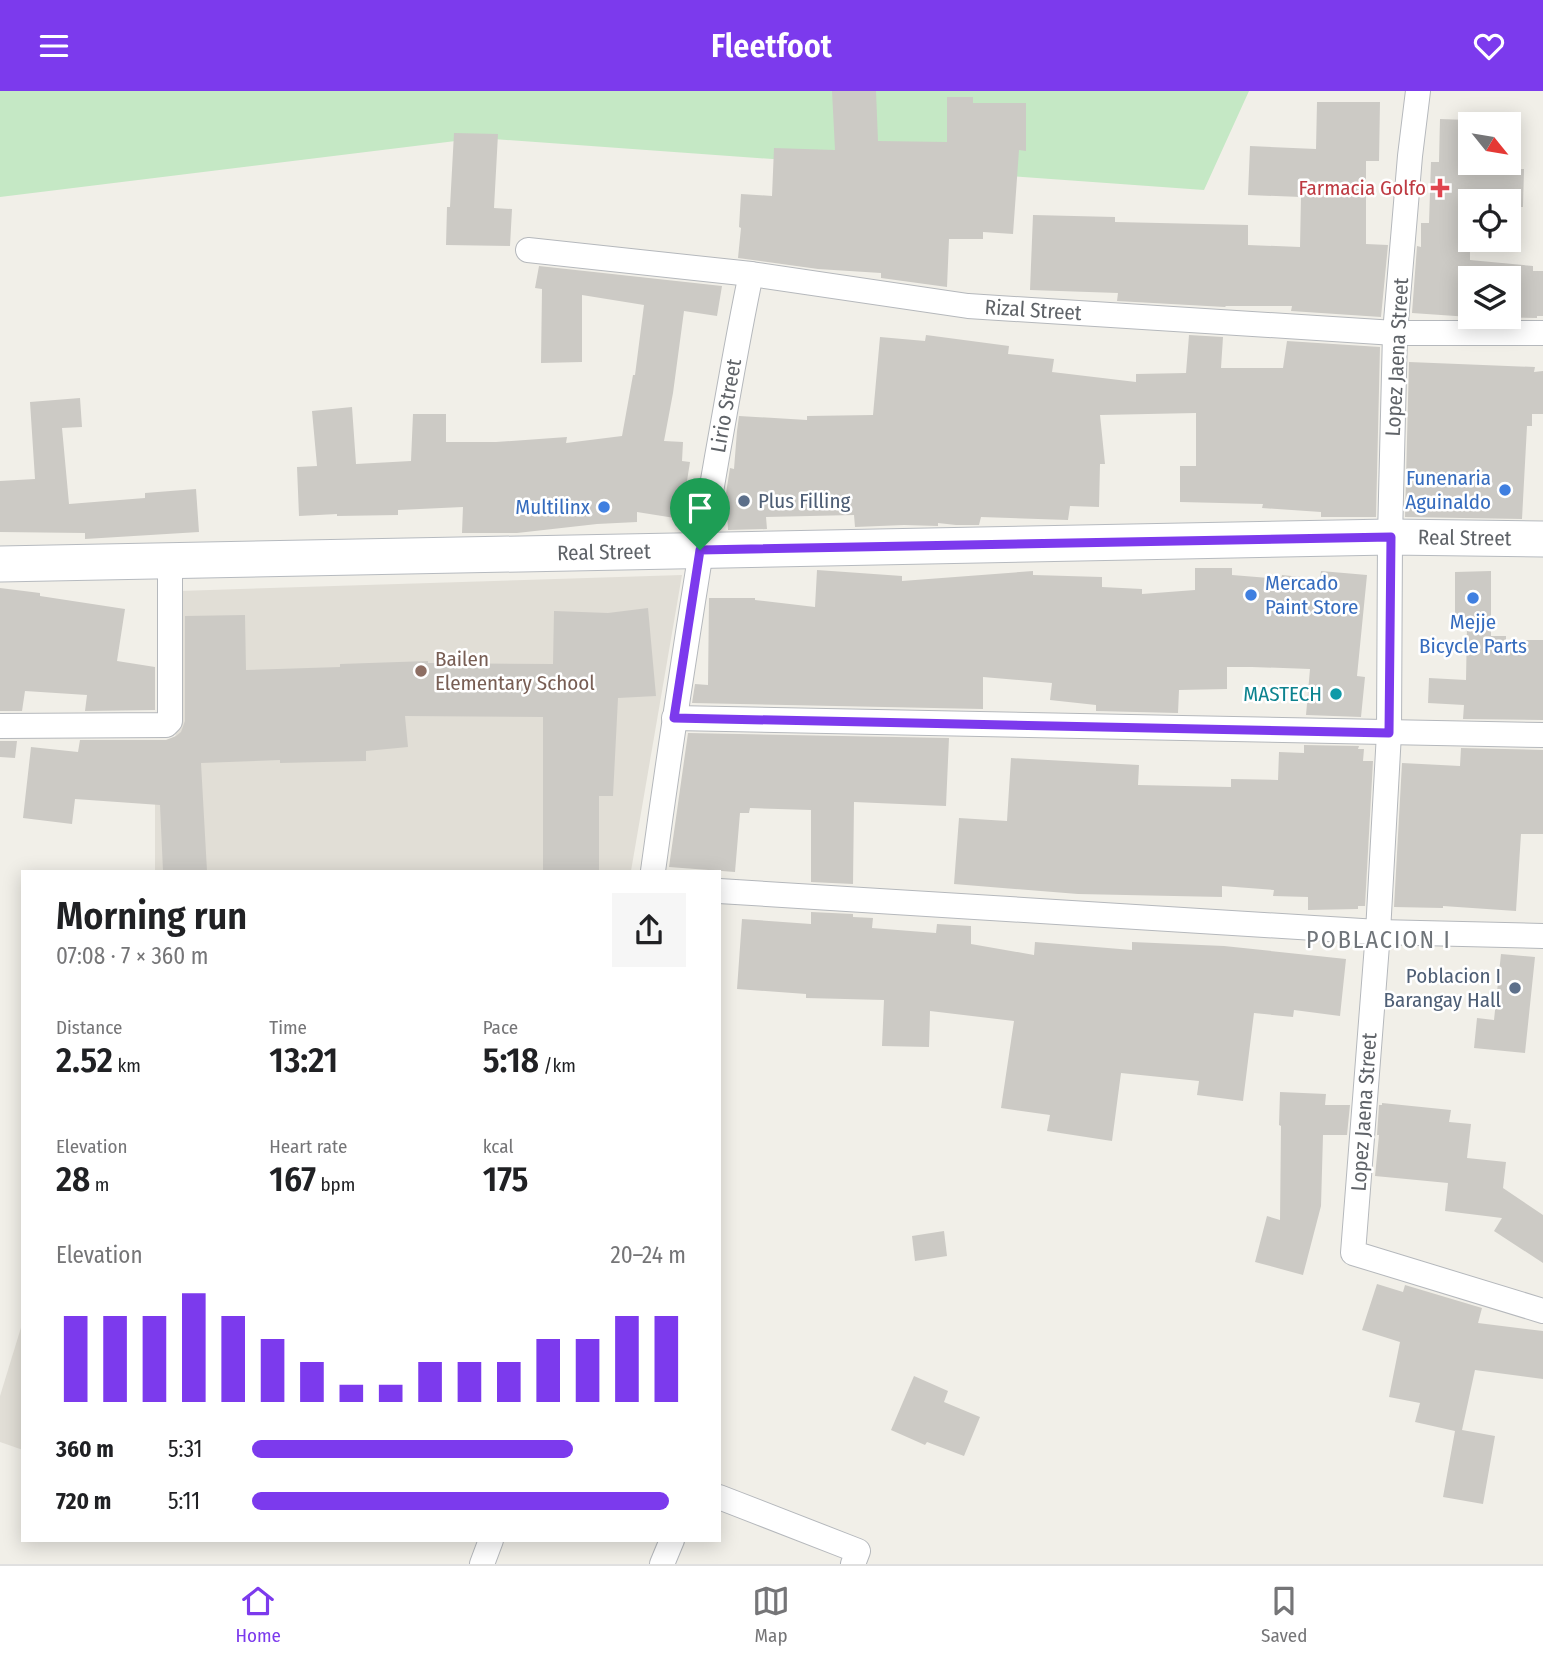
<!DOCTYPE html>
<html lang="en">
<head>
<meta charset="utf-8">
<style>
  :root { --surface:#fff; --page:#f6f6f6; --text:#202124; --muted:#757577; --line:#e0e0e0; --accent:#7c3aed }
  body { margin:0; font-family:"Fira Sans Condensed",sans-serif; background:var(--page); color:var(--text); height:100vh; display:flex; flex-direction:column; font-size:26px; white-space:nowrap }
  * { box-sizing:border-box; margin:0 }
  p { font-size:23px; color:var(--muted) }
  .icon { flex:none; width:38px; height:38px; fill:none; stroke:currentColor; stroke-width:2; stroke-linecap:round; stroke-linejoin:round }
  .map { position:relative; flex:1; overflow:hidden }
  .drawer { position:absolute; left:21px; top:779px; width:700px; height:672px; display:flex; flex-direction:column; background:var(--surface); border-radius:0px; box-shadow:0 4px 18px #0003 }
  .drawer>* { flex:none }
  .needle { width:46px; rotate:120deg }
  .tools { position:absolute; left:1458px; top:21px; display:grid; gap:14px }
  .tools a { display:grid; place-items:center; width:63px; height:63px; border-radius:0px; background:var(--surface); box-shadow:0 4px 18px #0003; font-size:35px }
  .pin { position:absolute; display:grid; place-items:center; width:60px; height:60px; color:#fff; margin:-72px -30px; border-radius:50% 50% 50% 0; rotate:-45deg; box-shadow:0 0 7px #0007 }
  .pin .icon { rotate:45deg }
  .round { display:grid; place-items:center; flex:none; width:74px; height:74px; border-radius:0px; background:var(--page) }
  .overview { display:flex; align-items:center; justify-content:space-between; height:119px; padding:0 35px }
  h1 { font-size:38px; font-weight:600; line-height:52px }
  .figures { display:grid; grid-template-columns:repeat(3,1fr); gap:10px; height:119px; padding:7px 35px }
  .figures div { display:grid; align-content:center }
  .figures b { font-size:35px; font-weight:600 }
  .figures small { font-size:19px; font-weight:400 }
  .figures p { font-size:19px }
  .chart { height:196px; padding:14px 35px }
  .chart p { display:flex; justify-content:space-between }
  .chart svg { width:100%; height:126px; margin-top:7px; stroke:var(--accent); stroke-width:6 }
  ul { padding:0 35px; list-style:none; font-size:23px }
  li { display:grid; grid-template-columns:112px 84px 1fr; align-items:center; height:52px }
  li i { height:18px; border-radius:9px; background:var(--accent) }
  header { display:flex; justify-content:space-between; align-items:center; height:91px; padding:0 35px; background:var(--accent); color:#fff; font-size:32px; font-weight:600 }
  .tab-bar { display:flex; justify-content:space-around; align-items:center; height:98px; border-top:2px solid var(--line); background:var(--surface); font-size:19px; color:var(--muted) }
  .tab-bar a { display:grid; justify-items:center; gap:4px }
  .tab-bar .current { color:var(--accent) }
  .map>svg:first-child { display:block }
</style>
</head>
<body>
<header><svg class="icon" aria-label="menu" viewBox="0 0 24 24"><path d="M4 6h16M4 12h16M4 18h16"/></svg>Fleetfoot<svg class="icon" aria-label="heart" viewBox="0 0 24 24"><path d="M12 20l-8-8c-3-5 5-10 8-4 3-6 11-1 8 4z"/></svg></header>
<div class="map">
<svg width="1543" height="1473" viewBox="0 0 1543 1473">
  <rect width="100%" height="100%" fill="#f1efe8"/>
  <!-- education -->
  <g fill="#e1ded6">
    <path d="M682,484L631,780H155V671L175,660L179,500Z"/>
    <path d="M23,1230V1359L0,1351V1305Z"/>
  </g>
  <!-- green -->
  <path fill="#c5e8c5" d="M0,0H1249L1204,99L480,47L0,106Z"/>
  <!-- building -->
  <g fill="#cccac5">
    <path d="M832,0H876L878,50L947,51V6H973V12H1026V60L1019,59L1013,143L983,141V148H949L947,196L881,187V182L818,178L738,167L741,137L739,136L741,103L772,105L774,57L835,59Z"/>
    <path d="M1317,11H1380L1379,70H1366V153L1388,154L1381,226L1291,220L1292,215H1226L1225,216L1117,210L1118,202L1030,199L1033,124L1115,126V131L1248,134V154L1300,156L1301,106L1248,104L1250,55L1316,58Z"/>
    <path d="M1440,28L1496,30V33H1470V72H1495V78H1524L1523,116H1508V110H1470V169L1533,175V180H1543V225H1537V227L1473,226H1508V187H1470V226L1412,222L1417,155L1421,156V132H1429L1431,71H1439Z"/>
    <path d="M454,42L498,43L494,117L512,118L510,155L446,154L447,116H450Z"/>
    <path d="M539,175L722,195L717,225L684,220L673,302L664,350L683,351L682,370L690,371L681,428L637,421V431L597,433L517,442H462L463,416L398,419V424L337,425V423L299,425L297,376L317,375L312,320L352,316L356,373L411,370L413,323H446V351H496L567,346L566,352L622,345L633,284H635L644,214L582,204V271L541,272L542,198L535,197Z"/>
    <path d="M926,244L1009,255L1008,263L1054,268L1052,281L1136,291V283L1186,282L1189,244L1223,246L1221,277H1283L1287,250L1380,256L1376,426H1321V421L1262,417L1263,413L1180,411V375H1196V322L1100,324L1105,373H1100L1099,416L1070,415L1068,429L981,426L979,434H956L938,432V435L904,434L855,436L854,424L766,426L767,438L728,439L726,402L730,377L734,378L737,340L739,325L807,329V325L873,324L880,246L925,250Z"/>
    <path d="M1409,271L1535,276L1534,281L1543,280V323H1532V335H1527L1522,428L1405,426Z"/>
    <path d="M80,307L82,336L62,337L69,413L145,407V402L196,398L199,441L85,448V442L0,441V390L35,388L30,311Z"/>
    <path d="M1195,477H1232V484L1281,488L1282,484L1320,488L1321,480L1367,484L1357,585L1365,586L1361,626L1306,624L1310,578L1252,576H1227V598L1179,599L1178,622L1096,620V614L1050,609L1052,592L983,586V618L692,612L695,593L708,594L709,507H755V509L815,516L817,479L902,485V490L1033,480V484L1102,486V496L1142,498V503L1195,499Z"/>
    <path d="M1491,480V545H1506V549H1543V629L1463,628L1464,614L1428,612L1429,587L1466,589L1467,534H1455V481Z"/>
    <path d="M0,497L40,502V505L125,518L117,570L155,576V619L85,620L87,604L25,600L22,620H0Z"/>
    <path d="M648,517L656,605L618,607L613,705H599V780H543V626L405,625L408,656L366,660V670L280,672V669L201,672L207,780H163L160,714L75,708L72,733L23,727L31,656L78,661L80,649H166L176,645L181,641L185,630V525L245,524L246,579L340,576V573L428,570V572L553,573L554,520L608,522Z"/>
    <path d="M688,642L949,647L946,715L854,711L853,793L811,791V719L750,717L749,722H740L735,781L669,776Z"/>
    <path d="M0,650H17L15,667L0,666Z"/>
    <path d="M1304,654L1359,655L1358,658H1364L1363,670H1373L1365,815H1358V818L1308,819V806L1273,805L1274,799L1222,795V806L1078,803L954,793L959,727L1007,730L1011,667L1139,674L1138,694L1231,696V688L1278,689L1279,661L1304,662Z"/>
    <path d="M1461,657L1543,659V743H1521L1516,820L1443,815V817L1394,816L1402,672L1460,675Z"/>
    <path d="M811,821L853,823V826L873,827L872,837L936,842L937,833L971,835V853L1034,864L1035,851L1132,859V851L1224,855L1346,868L1340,925L1294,919L1293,926L1254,922L1243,1010L1197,1004L1199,990L1121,982L1112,1050L1047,1040L1050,1024L1001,1017L1014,930L930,920L929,956L882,955L884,909L806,907V903L737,898L742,828L811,833Z"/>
    <path d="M1501,863L1535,866L1525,962L1474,957L1477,927L1494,929Z"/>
    <path d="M1280,1001L1326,1003L1325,1014H1350L1347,1044H1323L1321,1115L1303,1184L1255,1171L1267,1125L1280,1129L1281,1035L1279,1034Z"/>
    <path d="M1382,1012L1451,1019L1449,1031L1471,1033L1467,1067L1506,1071L1503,1097L1543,1124V1172L1494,1140L1502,1127L1445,1120L1448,1092L1375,1085L1379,1044H1377L1379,1014H1382Z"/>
    <path d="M944,1140L947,1165L915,1170L912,1145Z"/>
    <path d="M1377,1193L1403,1201L1405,1194L1482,1217L1478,1232L1543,1240V1288L1475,1279L1462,1339L1495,1345L1483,1413L1443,1406L1455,1340L1415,1331L1420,1312L1389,1306L1400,1251L1362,1239Z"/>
    <path d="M914,1285L948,1300L944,1311L980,1326L964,1365L927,1351L925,1354L891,1339Z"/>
  </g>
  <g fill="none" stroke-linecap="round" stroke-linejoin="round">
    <defs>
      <g id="minor">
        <path d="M1418,0L1410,65L1395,242L1390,446L1389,642L1378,841L1353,1162L1543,1220"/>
        <path id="s1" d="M528,159L751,183L968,215L1395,242H1543"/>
        <path d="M674,627L1543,644"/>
        <path d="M0,635L166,634L170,630V469"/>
        <path id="s2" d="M653,780C672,642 693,504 717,366C728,305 738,244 751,183"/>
        <path d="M719,800L1378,841L1543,845"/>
        <path d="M719,1406L858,1460L853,1473"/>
        <path d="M482,1473L491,1449"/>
        <path d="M662,1473L672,1449"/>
      </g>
      <g id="secondary">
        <path id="s3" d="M0,473L1390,446L1543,448"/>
      </g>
    </defs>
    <!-- minor casing -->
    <use href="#minor" stroke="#b5b8bc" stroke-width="26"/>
    <!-- secondary casing -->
    <use href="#secondary" stroke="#b6babf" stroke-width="37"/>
    <!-- minor -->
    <use href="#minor" stroke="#fff" stroke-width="24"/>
    <!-- secondary -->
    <use href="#secondary" stroke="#fff" stroke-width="35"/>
  </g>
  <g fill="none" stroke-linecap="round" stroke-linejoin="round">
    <defs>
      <path id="route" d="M1391,446L1389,642L674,627L700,459Z"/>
    </defs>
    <!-- route casing -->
    <use href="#route" stroke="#fff" stroke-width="14"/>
    <!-- route -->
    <use href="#route" stroke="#7c3aed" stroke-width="9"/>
  </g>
  <!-- markers -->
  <path fill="#e0444e" stroke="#fff" stroke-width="2.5" d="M1436.5 86.5h7v7h7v7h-7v7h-7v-7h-7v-7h7z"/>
  <g fill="#3f7fe0" stroke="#fff" stroke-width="2.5">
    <circle cx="1505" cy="399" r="7"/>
    <circle cx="604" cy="416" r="7"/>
    <circle cx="1251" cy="504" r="7"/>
    <circle cx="1473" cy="507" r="7"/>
  </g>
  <g fill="#5c6f8a" stroke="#fff" stroke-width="2.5">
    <circle cx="744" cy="410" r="7"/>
    <circle cx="1515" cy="897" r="7"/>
  </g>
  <circle fill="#8d6e63" stroke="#fff" stroke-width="2.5" cx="421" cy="580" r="7"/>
  <circle fill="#0f9aa8" stroke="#fff" stroke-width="2.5" cx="1336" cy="603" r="7"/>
  <g text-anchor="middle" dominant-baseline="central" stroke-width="5" stroke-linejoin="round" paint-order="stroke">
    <!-- health labels -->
    <g font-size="21" fill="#be3a42" stroke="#fff" text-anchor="end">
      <text x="1426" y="97">Farmacia Golfo</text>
    </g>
    <!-- street labels -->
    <g font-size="21" fill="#5f6368" stroke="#fff">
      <text stroke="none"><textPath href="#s1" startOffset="509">Rizal Street</textPath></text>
      <text transform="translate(1397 266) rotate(-87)">Lopez Jaena Street</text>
      <text stroke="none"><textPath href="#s2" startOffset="471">Lirio Street</textPath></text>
      <text stroke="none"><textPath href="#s3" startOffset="1465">Real Street</textPath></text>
      <text stroke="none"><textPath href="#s3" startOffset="604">Real Street</textPath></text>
      <text transform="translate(1364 1021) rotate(-86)">Lopez Jaena Street</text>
    </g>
    <!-- shop labels -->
    <g font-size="21" fill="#366cbe" stroke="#fff" text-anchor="end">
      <text x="1491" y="387">Funenaria<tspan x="1491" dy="24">Aguinaldo</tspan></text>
      <text x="590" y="416">Multilinx</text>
      <text x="1265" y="492" text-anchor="start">Mercado<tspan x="1265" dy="24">Paint Store</tspan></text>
      <text x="1473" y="531" text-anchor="middle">Mejje<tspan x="1473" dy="24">Bicycle Parts</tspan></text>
    </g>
    <!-- service labels -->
    <g font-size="21" fill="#4e5e75" stroke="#fff" text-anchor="start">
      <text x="758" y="410">Plus Filling</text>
      <text x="1501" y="885" text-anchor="end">Poblacion I<tspan x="1501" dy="24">Barangay Hall</tspan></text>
    </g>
    <!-- education labels -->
    <g font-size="21" fill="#785e54" stroke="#fff" text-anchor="start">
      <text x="435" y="568">Bailen<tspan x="435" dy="24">Elementary School</tspan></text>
    </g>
    <!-- culture labels -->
    <g font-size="21" fill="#0d838f" stroke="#fff" text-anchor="end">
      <text x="1322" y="603">MASTECH</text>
    </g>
    <!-- quarter labels -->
    <g font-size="24" letter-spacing="2" fill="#70757a" stroke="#fff">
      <text x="1379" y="849">POBLACION I</text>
    </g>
  </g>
</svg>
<div class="tools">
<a><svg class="needle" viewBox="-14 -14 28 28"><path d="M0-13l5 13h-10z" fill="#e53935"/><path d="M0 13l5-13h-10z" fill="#757577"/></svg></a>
<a><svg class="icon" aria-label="locate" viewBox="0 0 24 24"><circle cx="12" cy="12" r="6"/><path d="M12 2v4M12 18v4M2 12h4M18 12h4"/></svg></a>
<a><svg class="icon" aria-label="layers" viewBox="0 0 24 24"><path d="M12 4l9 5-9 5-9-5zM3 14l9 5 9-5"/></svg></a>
</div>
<div class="pin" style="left:700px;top:459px;background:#1e9e55"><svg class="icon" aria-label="arrive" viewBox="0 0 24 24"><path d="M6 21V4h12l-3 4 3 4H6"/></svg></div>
<section class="drawer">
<div class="overview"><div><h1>Morning run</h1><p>07:08 · 7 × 360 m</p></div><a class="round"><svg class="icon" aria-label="share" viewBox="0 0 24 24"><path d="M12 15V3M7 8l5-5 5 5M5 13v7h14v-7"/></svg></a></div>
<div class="figures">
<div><p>Distance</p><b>2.52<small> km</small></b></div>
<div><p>Time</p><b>13:21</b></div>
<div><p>Pace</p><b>5:18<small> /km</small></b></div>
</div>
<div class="figures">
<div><p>Elevation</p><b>28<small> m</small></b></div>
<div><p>Heart rate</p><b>167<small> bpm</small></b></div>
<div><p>kcal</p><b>175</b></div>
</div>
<div class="chart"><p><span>Elevation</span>20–24 m</p>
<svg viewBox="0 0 160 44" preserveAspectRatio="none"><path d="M5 44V14M15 44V14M25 44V14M35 44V6M45 44V14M55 44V22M65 44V30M75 44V38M85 44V38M95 44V30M105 44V30M115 44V30M125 44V22M135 44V22M145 44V14M155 44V14"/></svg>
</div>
<ul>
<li><b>360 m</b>5:31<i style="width:74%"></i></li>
<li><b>720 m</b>5:11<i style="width:96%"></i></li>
</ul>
</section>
</div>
<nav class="tab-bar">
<a class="current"><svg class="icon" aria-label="home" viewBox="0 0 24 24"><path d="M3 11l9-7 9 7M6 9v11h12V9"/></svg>Home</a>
<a><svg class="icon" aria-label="map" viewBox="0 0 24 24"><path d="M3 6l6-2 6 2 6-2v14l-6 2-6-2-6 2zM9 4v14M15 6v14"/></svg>Map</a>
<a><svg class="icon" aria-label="saved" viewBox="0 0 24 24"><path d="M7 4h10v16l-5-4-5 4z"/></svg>Saved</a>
</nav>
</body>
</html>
